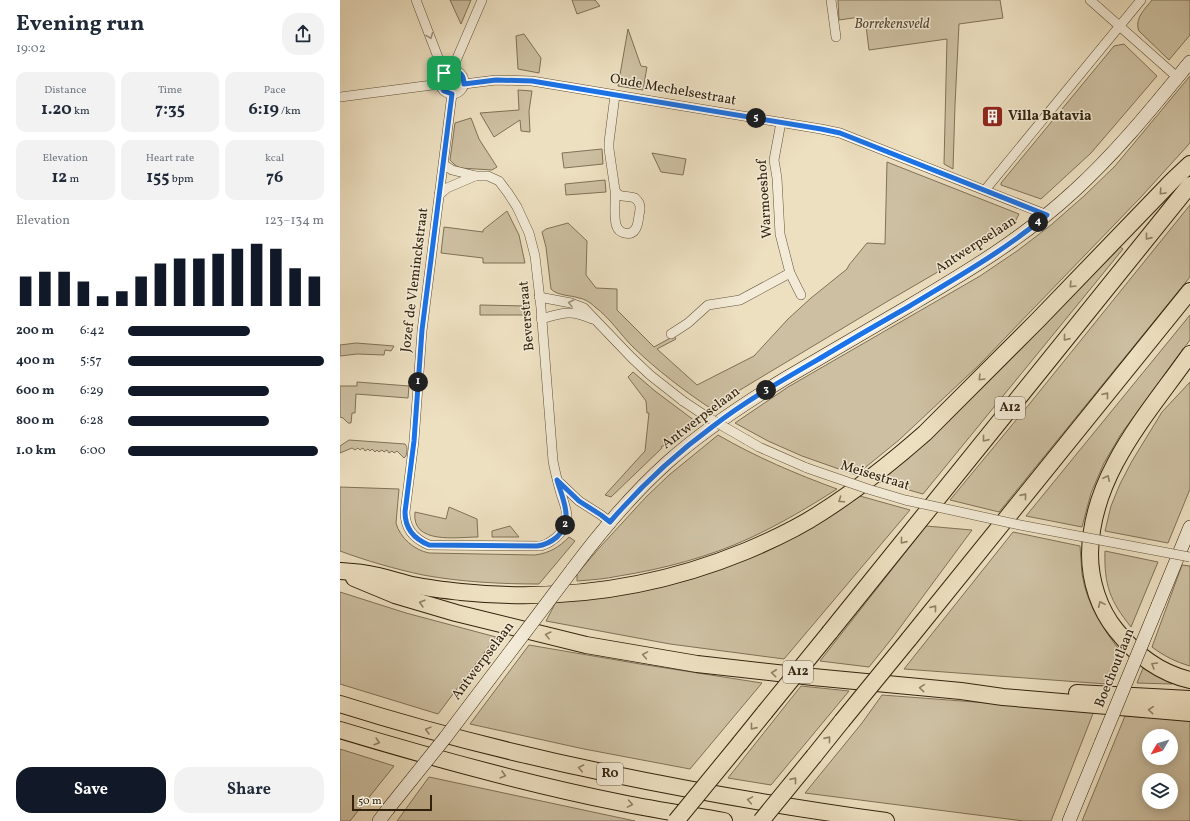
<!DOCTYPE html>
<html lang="en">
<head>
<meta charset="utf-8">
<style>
  :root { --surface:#fff; --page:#f2f2f3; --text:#1f2937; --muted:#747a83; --accent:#111827 }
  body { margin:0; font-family:Vollkorn,serif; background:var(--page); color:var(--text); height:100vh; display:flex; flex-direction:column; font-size:15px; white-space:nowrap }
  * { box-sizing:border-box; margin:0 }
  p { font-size:13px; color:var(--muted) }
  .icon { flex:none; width:22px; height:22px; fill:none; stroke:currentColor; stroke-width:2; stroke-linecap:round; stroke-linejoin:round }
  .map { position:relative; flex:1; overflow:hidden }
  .sheet { display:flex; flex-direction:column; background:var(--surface); width:340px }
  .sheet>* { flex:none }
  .needle { width:26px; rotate:232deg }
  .fabs { position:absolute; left:802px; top:729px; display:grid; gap:8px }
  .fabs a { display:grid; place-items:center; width:36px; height:36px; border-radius:50%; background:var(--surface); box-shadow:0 2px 10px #0003; font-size:20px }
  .scale { position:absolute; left:12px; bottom:10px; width:80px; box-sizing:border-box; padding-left:4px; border:2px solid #32220c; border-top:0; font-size:11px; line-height:14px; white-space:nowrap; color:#32220c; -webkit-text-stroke:3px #f3ebd7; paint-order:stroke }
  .pin { position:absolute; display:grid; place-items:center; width:34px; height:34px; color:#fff; margin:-17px; border-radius:8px; box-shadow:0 2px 6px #0006 }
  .km { position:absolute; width:20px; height:20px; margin:-10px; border-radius:50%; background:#222; color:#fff; font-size:11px; line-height:20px; text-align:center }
  .round { display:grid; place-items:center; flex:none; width:42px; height:42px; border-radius:16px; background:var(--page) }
  .overview { display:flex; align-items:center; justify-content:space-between; height:68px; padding:0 16px }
  h1 { font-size:22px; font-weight:700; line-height:30px }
  .figures { display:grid; grid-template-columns:repeat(3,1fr); gap:6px; height:68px; padding:4px 16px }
  .figures div { display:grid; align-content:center; border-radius:10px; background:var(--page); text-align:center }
  .figures b { font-size:17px; font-weight:700 }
  .figures small { font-size:11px; font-weight:400 }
  .figures p { font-size:11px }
  .chart { height:112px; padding:8px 16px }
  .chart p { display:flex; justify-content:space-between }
  .chart svg { width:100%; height:72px; margin-top:4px; stroke:var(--accent); stroke-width:6 }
  .primary-button { display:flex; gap:8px; margin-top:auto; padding:8px 16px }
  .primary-button a { flex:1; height:46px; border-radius:16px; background:var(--accent); color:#fff; font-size:16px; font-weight:700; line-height:46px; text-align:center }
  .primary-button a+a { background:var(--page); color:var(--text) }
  ul { padding:0 16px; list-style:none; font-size:13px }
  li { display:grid; grid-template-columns:64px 48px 1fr; align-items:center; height:30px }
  li i { height:10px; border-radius:5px; background:var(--accent) }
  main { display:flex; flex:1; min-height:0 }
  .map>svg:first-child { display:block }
</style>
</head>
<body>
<main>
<section class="sheet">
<div class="overview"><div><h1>Evening run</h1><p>19:02</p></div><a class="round"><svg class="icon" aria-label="share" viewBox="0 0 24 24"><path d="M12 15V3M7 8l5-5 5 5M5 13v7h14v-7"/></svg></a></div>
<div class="figures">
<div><p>Distance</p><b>1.20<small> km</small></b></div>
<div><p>Time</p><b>7:35</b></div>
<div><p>Pace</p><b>6:19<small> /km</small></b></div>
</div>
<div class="figures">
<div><p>Elevation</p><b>12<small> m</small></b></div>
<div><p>Heart rate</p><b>155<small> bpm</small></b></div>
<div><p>kcal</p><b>76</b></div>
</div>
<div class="chart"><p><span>Elevation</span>123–134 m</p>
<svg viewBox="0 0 160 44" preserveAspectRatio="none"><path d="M5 44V26M15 44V23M25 44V23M35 44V29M45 44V38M55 44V35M65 44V26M75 44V18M85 44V15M95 44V15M105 44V12M115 44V9M125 44V6M135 44V9M145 44V21M155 44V26"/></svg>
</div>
<ul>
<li><b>200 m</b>6:42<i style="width:62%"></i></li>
<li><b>400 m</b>5:57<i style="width:100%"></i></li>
<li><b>600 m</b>6:29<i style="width:72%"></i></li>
<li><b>800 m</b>6:28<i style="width:72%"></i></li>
<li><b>1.0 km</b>6:00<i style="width:97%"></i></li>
</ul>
<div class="primary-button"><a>Save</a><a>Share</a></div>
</section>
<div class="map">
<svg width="850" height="821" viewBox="0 0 850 821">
  <rect width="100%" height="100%" fill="#ede0c1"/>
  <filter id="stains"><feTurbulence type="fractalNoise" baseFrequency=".005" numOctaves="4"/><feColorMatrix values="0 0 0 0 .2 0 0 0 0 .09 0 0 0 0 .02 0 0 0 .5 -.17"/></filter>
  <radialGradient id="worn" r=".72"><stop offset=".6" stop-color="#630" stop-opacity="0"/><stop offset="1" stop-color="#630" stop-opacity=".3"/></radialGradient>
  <!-- green -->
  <g fill="#cdc0a2" stroke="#807157" fill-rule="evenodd">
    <path d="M110,0H131L121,24Z"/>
    <path d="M232,0H255L260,6L237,14Z"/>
    <path d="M498,0H660L663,18L619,24L615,105L613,169L604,164L607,39L529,50L526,26L522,27L520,17L499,20Z"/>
    <path d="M812,0H850V35L829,60L799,31C794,19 805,9 812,0Z"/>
    <path d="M288,29L301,66L307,67L303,90L278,86Z"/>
    <path d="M184,34L201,58L199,73L178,69L176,36Z"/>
    <path d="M784,44L817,76L751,153L701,199L661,185V183L774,46Z"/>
    <path d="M850,76V143L801,197L639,365L559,440L516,475L462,456L428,441L395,423L448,387L640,276L677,251L711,225L744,196L775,166Z"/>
    <path d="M178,90L192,91L189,111L190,132L181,131L180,120L154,137L140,113L179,110Z"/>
    <path d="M131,118L139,139L157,167L152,170L120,168L115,165L110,160L115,123Z"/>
    <path d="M262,149L263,164L224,168L222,153Z"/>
    <path d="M312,153L346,159L343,175L321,172Z"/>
    <path d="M547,162L679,214L675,222L596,273L548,301L370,408C343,390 317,370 293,347C280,334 270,318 255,307C251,303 245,299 239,298C230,295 218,296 211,289L206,247L202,232L206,229L228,223L247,241L246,275L256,288L277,289V310L314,347L334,336L336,339L317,349L357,385L414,356L448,319L471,298L507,269L509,265L527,243L545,244Z"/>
    <path d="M265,180L266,192L226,195L225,184Z"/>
    <path d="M850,205V277L659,512L610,500L691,402Z"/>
    <path d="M167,211L179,235L185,263H143V258L101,253L104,227L143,232V230Z"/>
    <path d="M780,247L783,249L583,494L540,482L573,454L612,418Z"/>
    <path d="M140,305L187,306V315H140Z"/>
    <path d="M850,315V340L781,434L764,463L751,493L742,527L686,516Z"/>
    <path d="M16,343L54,346L51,351L45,350L44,355L17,354L0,356V345Z"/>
    <path d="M293,372L315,391L355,421L323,446L321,447L322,448L271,497L265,495L305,451L309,413H307L306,401L288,377Z"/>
    <path d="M17,382L69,386L68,398L16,394L15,413H12L11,423H8L3,418L0,417V386H17Z"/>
    <path d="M850,382V489L828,543L765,531L771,506L780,484L792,461L822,412Z"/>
    <path d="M378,435C416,457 456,474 497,489C469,507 440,524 410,538C369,557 323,569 279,576C265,579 251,580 237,581V574L260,547L306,497L329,475Z"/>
    <path d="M9,440L65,444C68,447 67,451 66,456L64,458L57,451L54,453L52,451L49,453L47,450L44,452L42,450L39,452L37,450L35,452L32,449L30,451L28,449L25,451L23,448L20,450L18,448L15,450L12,448L0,453V446Z"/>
    <path d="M0,487L59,489L56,523C60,538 74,550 89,553L195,555C210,553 219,547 229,537L235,541L199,584C161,584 121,582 83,575C55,569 27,561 0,551Z"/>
    <path d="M520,496L570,510L444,659L330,644L206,621L216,602C263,598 309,592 354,578C413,560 469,530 520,496Z"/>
    <path d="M109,507L137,519L138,537C117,537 71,545 75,512L106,519Z"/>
    <path d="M170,526L179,537H152V531Z"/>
    <path d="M586,526L632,530L553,637L529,667L480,661Z"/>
    <path d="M673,532L740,546C741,555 741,565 742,574C747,605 762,627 780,651L766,684L564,669Z"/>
    <path d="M765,551L818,562L791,627C770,601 764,585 765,551Z"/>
    <path d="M842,565L850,566V666C836,662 824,656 812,647Z"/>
    <path d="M0,592L66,613L156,637L98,714L0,684Z"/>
    <path d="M189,645L300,664L422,683L350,769L244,749L130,724Z"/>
    <path d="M803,668L832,684L797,683Z"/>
    <path d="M461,686L509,691L431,785L388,778Z"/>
    <path d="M542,695L754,711L711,821H684L465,793L522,723Z"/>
    <path d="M785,716L850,720V821H742ZM809,736H831V758H809ZM809,780H831V802H809Z"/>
    <path d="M0,749L54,766L10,821H0Z"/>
    <path d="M89,777L295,821H57Z"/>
  </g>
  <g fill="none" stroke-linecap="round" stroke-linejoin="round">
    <defs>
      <g id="minor">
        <path d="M76,0L104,73"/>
        <path d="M491,0L496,37"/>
        <path d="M750,0L837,77"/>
        <circle cx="112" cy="82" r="12"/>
        <path d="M112,70L142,0"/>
        <path d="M124,84L156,80L192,81L481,129L500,133L707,215"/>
        <path d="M0,97L100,84"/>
        <path d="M103,164L112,170L136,176H148L159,181L168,193L177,207L189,233L195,256L201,308L213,461C215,472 218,483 221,494C223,500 226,507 227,515C228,529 214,542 201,546L89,545C74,539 65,528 65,512L74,441L82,331L112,94"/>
        <path d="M275,190C279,199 287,195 295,198C297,200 298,201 299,203C301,207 300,211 299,215C298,225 296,236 284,233C281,232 278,230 277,227C273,220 276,199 275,190L269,149V142L275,95"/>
        <path d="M645,190L801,0"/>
        <path d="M99,195L107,188L135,176"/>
        <path d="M450,273L461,295"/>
        <path d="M199,297L231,303L244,308L291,357L310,375L343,401"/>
        <path d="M201,319C222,313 231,309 252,319"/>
        <path d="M331,334L348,323L368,305L400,300L450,273L440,234L437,178L434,160L441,122"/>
        <path d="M407,440L419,447L467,468"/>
        <path d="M220,483L239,501L261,515L270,522"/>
      </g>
      <g id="secondary">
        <path d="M232,570C261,531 292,494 329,461C365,429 405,403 446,378C487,354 528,330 569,306C628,271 682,239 733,192C776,153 813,107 850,62"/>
        <path d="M818,605L850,527"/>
        <path d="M39,821L48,809"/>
        <path d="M729,821L761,743"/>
      </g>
      <g id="motorway">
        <path d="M850,354C807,415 751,475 750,554C750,581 759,609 776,630C795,654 820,673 850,680"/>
        <path d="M0,571C9,572 19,572 28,574C42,576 55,581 68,584C85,588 104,590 121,592C220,602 314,589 406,551C432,540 458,528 482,512C518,489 552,462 585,433L697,321L834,179L850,164"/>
        <path d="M14,578L55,595L116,613L246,645L357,664L473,677L621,691L663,697L850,713"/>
        <path d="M490,632L850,185"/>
        <path d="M569,639L850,291"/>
        <path d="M737,693L850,699"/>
        <path d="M0,704C178,760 361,795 546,821"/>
        <path d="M0,730C93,758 187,784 282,803C316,810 350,815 384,821"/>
        <path d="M400,743L425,712"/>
        <path d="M474,756L502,721"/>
      </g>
    </defs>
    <!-- minor casing -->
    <use href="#minor" stroke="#615239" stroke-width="10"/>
    <!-- secondary casing -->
    <use href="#secondary" stroke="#32220c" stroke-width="14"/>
    <!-- motorway casing -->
    <use href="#motorway" stroke="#32220c" stroke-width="18"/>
    <!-- minor -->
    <use href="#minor" stroke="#f3ebd7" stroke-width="9"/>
    <!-- secondary -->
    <use href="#secondary" stroke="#f3ebd7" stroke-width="13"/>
    <!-- motorway -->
    <use href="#motorway" stroke="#ede0c1" stroke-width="16"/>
    <defs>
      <g id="minor-bridge">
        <path d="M343,401L367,417L407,440"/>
        <path d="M467,468L528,489L565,500L680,525L850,557"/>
      </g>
      <g id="secondary-bridge">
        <path d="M761,743L818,605"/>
        <path d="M48,809L105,738L232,570"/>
      </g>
      <g id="motorway-bridge">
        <path d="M425,712L490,632"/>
        <path d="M502,721L569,639"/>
        <path d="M336,821L400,743"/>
        <path d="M421,821L474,756"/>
      </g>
    </defs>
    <!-- minor-bridge casing -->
    <use href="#minor-bridge" stroke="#615239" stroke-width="10" stroke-linecap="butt"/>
    <!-- secondary-bridge casing -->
    <use href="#secondary-bridge" stroke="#32220c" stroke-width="14" stroke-linecap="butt"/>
    <!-- motorway-bridge casing -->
    <use href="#motorway-bridge" stroke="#32220c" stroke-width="18" stroke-linecap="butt"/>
    <!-- minor-bridge -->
    <use href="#minor-bridge" stroke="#f3ebd7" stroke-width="9"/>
    <!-- secondary-bridge -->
    <use href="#secondary-bridge" stroke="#f3ebd7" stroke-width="13"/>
    <!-- motorway-bridge -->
    <use href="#motorway-bridge" stroke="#ede0c1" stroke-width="16"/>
  </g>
  <!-- one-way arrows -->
  <defs><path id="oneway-chevron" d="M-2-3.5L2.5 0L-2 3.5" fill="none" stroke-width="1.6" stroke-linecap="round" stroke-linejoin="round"/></defs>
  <g stroke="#9c917c">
    <use href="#oneway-chevron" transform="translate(90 36) rotate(69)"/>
    <use href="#oneway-chevron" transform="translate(231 303) rotate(-166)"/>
  </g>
  <g stroke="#908166">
    <use href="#oneway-chevron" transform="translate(822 192) rotate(133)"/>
    <use href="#oneway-chevron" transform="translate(808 237) rotate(129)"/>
    <use href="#oneway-chevron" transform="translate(732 285) rotate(134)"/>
    <use href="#oneway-chevron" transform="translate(726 338) rotate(129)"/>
    <use href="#oneway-chevron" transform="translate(641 378) rotate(135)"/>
    <use href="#oneway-chevron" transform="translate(766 395) rotate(-51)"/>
    <use href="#oneway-chevron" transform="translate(645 439) rotate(129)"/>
    <use href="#oneway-chevron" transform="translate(767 478) rotate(-65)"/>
    <use href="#oneway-chevron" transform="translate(684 496) rotate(-51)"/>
    <use href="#oneway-chevron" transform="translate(501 500) rotate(146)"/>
    <use href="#oneway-chevron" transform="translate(563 541) rotate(129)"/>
    <use href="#oneway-chevron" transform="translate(82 603) rotate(-164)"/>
    <use href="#oneway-chevron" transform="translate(761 604) rotate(-114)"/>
    <use href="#oneway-chevron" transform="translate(594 608) rotate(-51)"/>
    <use href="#oneway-chevron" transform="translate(208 635) rotate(-166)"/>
    <use href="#oneway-chevron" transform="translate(305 655) rotate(-170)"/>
    <use href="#oneway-chevron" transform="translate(814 665) rotate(-149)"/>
    <use href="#oneway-chevron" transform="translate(434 673) rotate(-174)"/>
    <use href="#oneway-chevron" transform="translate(582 688) rotate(-175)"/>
    <use href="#oneway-chevron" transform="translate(811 710) rotate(-175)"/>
    <use href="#oneway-chevron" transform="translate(413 727) rotate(129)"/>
    <use href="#oneway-chevron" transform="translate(88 730) rotate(-165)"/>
    <use href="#oneway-chevron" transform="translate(488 739) rotate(-51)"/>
    <use href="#oneway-chevron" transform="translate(37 742) rotate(17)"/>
    <use href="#oneway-chevron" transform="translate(241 768) rotate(-168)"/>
    <use href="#oneway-chevron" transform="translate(163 775) rotate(15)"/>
    <use href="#oneway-chevron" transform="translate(454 780) rotate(-51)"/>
    <use href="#oneway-chevron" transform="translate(410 800) rotate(-170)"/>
    <use href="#oneway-chevron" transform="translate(290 804) rotate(10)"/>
  </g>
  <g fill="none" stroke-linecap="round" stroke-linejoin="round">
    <defs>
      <path id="route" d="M112,70C120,71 124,76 124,84L156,80L192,81L481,129L500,133L707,215C664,251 616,278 568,307C540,323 512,339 484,356C446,378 407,400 372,427C334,455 301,486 270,522L261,515L239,501L217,480C223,500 234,520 217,537C211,542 205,545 197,546L89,545C74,539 65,528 65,512L74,441L82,330L112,94L104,91C97,82 101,72 112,70Z"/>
    </defs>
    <!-- route casing -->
    <use href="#route" stroke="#fff" stroke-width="8"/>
    <!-- route -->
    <use href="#route" stroke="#1a73e8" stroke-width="5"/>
  </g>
  <!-- icons -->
  <defs>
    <symbol id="building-square" viewBox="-11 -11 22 22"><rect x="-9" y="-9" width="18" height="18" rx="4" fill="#8f2418" stroke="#f3ebd7"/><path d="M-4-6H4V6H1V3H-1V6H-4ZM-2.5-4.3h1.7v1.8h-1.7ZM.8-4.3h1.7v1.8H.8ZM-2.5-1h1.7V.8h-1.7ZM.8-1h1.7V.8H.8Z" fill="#fff"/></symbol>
  </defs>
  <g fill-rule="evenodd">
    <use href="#building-square" x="640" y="104" width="25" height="25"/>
  </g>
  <g text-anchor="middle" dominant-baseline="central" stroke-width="3" stroke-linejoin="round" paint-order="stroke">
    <!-- shield labels -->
    <g fill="#f3ebd7" stroke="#6c5e49" stroke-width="1">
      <rect x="655" y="397" width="30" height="22" rx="3"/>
      <rect x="443" y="661" width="30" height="22" rx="3"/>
      <rect x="257" y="763" width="26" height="22" rx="3"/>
    </g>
    <g font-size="13" font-weight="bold" fill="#32220c">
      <text x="670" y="408">A12</text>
      <text x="458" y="672">A12</text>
      <text x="270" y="774">R0</text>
    </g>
    <!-- park labels -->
    <g font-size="14" font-style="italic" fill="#594a32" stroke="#f3ebd7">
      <text x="552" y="24">Borrekensveld</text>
    </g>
    <!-- street labels -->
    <g font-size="14" fill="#32220c" stroke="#f3ebd7">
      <text transform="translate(333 90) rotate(10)">Oude Mechelsestraat</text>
      <text transform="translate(425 199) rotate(-94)">Warmoeshof</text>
      <text transform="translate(636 245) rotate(-33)">Antwerpselaan</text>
      <text transform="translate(75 280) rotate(-83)">Jozef de Vleminckstraat</text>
      <text transform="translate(187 316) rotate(-95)">Beverstraat</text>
      <text transform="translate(361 418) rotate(-37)">Antwerpselaan</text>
      <text transform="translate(535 476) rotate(17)">Meisestraat</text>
      <text transform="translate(143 661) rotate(-53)">Antwerpselaan</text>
      <text transform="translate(775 668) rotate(-68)">Boechoutlaan</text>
    </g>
    <!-- poi labels -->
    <g font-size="14" font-weight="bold" fill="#32220c" stroke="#f3ebd7" text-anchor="start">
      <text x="668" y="116">Villa Batavia</text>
    </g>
  </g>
  <rect width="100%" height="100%" filter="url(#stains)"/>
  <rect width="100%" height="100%" fill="url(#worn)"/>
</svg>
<div class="fabs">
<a><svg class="needle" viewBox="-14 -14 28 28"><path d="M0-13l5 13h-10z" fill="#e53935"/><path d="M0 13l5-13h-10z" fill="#747a83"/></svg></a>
<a><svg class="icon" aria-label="layers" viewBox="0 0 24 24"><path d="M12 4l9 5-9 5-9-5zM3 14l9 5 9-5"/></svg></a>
</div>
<div class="scale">50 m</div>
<div class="pin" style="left:104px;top:73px;background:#1e9e55"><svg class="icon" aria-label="arrive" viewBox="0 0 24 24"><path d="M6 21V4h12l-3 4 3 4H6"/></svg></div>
<b class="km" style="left:78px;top:382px">1</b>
<b class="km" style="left:225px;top:525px">2</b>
<b class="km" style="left:426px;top:390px">3</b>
<b class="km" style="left:698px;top:222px">4</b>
<b class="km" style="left:416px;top:118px">5</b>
</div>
</main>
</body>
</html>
